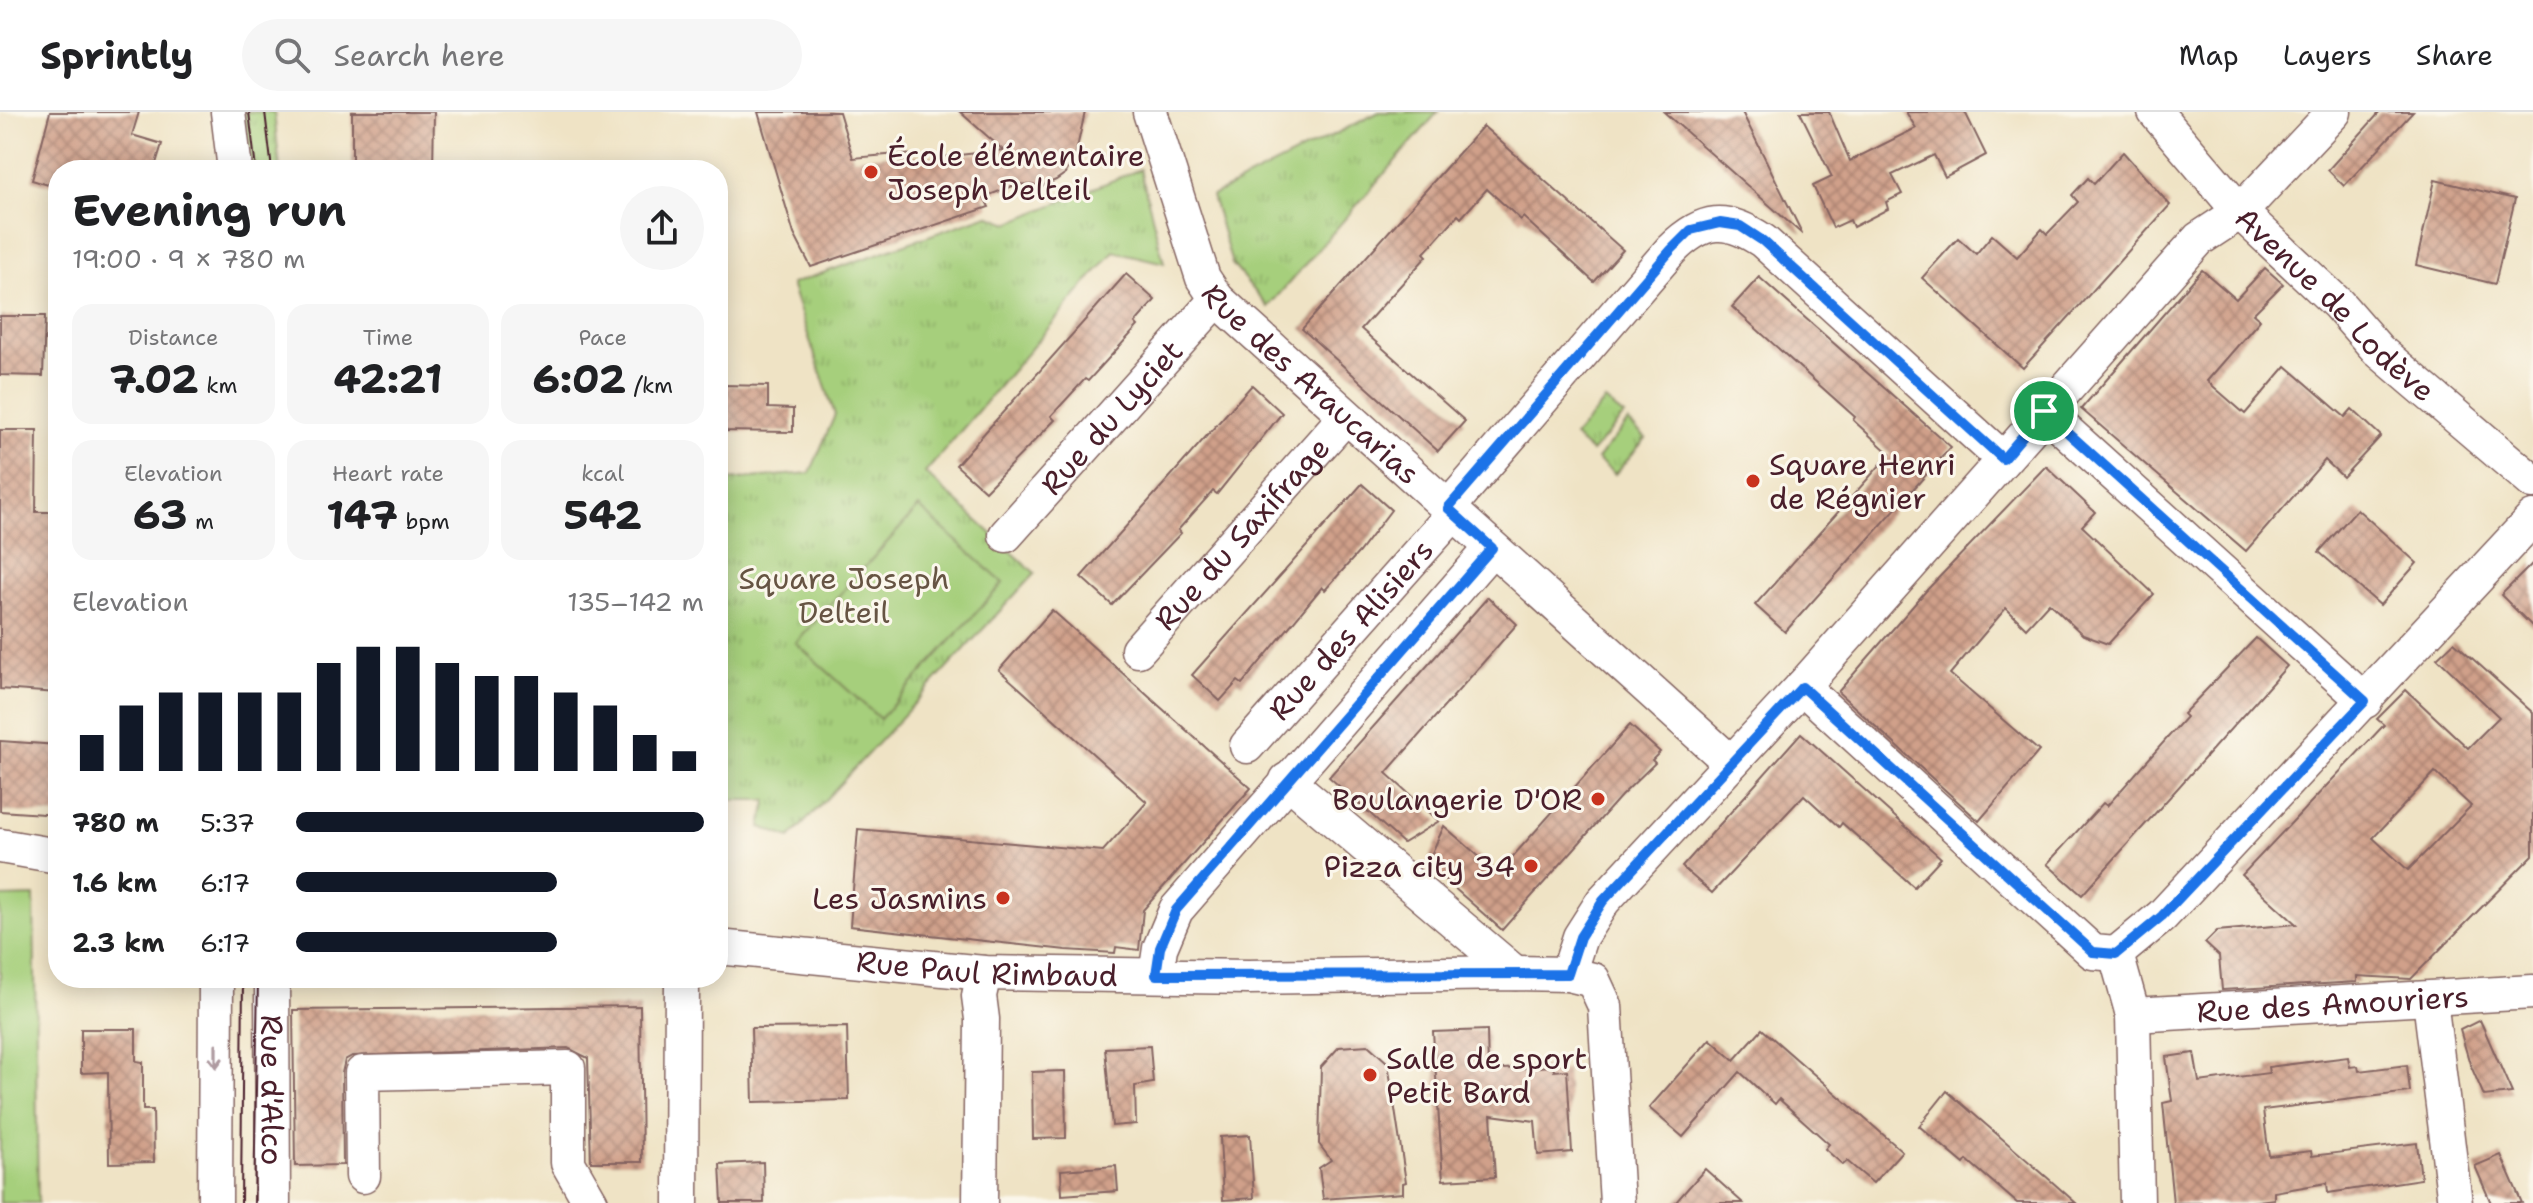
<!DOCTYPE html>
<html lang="en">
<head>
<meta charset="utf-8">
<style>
  :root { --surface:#fff; --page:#f6f6f6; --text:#202124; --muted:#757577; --line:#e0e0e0; --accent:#111827 }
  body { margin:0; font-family:"Shantell Sans",sans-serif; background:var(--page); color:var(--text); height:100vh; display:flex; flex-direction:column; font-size:30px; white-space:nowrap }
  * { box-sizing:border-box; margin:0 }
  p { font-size:26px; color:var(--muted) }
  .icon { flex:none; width:44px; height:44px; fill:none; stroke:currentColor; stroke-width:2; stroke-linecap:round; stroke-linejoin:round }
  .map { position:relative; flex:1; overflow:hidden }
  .side { position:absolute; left:48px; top:48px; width:680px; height:828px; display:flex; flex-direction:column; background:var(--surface); border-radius:32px; box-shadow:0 4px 20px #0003 }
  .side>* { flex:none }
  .pin { position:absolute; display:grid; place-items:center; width:68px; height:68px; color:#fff; margin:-34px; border:4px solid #fff; border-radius:50%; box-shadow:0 2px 8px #0007 }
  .round { display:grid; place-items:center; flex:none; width:84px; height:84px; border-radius:42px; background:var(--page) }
  .overview { display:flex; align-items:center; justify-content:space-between; height:136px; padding:0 24px }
  h1 { font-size:44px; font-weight:700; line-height:60px }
  .metrics { display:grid; grid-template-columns:repeat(3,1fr); gap:12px; height:136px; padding:8px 24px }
  .metrics div { display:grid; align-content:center; border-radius:20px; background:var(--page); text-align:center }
  .metrics b { font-size:40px; font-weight:700 }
  .metrics small { font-size:22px; font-weight:400 }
  .metrics p { font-size:22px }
  .chart { height:224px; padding:16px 24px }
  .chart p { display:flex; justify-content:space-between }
  .chart svg { width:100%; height:144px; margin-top:8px; stroke:var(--accent); stroke-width:6 }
  ul { padding:0 24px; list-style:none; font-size:26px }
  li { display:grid; grid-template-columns:128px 96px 1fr; align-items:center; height:60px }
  li i { height:20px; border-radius:10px; background:var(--accent) }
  header { display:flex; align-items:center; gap:48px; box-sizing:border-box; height:112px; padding:0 40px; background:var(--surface); border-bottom:2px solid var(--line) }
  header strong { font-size:38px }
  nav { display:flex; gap:44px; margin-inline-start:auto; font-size:28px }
  .search { width:560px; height:72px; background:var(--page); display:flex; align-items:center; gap:20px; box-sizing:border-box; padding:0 28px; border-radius:44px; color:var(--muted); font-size:30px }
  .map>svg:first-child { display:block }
</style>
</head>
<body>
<header>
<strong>Sprintly</strong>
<div class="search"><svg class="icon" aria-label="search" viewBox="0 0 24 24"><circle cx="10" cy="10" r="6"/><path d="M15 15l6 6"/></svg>Search here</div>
<nav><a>Map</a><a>Layers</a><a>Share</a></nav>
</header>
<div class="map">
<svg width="2533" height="1091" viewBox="0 0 2533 1091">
  <defs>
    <pattern id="grass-tufts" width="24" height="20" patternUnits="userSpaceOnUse" patternTransform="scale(2)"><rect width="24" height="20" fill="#a6cf7b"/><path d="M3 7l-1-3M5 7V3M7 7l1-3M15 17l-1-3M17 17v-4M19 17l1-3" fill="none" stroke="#90b16a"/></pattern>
    <pattern id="building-cross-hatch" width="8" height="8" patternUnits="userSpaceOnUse" patternTransform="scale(2)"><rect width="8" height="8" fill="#d0a08a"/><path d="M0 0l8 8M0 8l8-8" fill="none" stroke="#ab8271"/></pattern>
  </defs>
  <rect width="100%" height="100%" fill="#fbf7ec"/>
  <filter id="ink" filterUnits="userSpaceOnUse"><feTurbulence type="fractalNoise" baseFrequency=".0125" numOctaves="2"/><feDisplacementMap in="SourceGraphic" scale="16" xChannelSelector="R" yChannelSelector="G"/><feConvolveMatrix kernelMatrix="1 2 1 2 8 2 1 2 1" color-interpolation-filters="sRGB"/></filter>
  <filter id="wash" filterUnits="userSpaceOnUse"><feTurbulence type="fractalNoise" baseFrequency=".006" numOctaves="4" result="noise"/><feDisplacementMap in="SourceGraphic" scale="32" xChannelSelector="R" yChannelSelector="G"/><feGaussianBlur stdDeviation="1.8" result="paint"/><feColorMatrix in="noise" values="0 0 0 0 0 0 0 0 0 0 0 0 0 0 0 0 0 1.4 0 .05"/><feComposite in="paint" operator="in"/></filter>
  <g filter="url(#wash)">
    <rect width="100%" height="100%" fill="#efe3c5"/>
    <!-- grass -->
    <g fill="url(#grass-tufts)" stroke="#787753" stroke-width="2">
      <path d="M243,0H274L280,58H250Z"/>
      <path d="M1379,0H1438L1268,195L1232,152L1212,84Z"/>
      <path d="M1140,57L1164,151L1114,139L925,361L1035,461L790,726L761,715L767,688H732L718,674V424L728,368L810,361L835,303L791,172L988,103L1009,111Z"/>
      <path d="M1605,289L1624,304L1592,340L1574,325Z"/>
      <path d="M1628,310L1646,326L1615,362L1597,347Z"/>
    </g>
    <!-- pitch -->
    <g fill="#a6cf7b" stroke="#787753" stroke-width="2">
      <path d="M919,395L1003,471L880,607L796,531Z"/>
      <path d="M34,784L38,1091H0V785Z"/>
    </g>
    <g id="blocks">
      <!-- building -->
      <g fill="url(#building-cross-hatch)" fill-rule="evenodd">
        <path d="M50,0H139L132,23L162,32L154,58H58V76L32,68Z"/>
        <path d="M352,0H434L433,58H352Z"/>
        <path d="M758,0H839L853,46L898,42L942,45L1003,38L960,0H1085L1075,45L1066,61L1056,68L1042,74L1018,72L984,85L989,95L811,155L794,122Z"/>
        <path d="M1664,0H1742L1802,121V122Z"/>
        <path d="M1800,0H1829L1850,49L1916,16L1906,0H1965L1986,43L1945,65L1934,43L1892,63L1902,82L1886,90L1888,97L1853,115L1850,108L1833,116L1813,74L1832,65Z"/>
        <path d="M2380,0H2413L2344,74L2328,58Z"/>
        <path d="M1483,14L1623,138L1594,170L1523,105L1521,108L1487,77L1461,106L1458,103L1424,141L1427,144L1361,217L1465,309L1438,339L1302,217Z"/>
        <path d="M2123,40L2170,93L2023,256L1922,166L1958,126L1976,142L1992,123L2017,145L2042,117L2047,122L2078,90L2072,83L2088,66L2094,72Z"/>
        <path d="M2435,68L2515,87L2495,172L2416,153Z"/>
        <path d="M2265,156L2283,172L2253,202L2260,208L2207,269L2245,302L2286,254L2345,305L2352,297L2381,324L2343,365L2325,348L2246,439L2081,297L2202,158L2236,187Z"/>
        <path d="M1126,162L1155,188L1135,211L1138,214L1088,269L1085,267L1051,304L1055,308L985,379L956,353Z"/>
        <path d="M1759,165L1951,335L1785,520L1755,493L1890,342L1853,308L1855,305L1732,195Z"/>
        <path d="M0,204H45L43,264L0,263Z"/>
        <path d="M722,273L768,274V296L793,297V320L721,319Z"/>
        <path d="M1252,273L1282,301L1217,382L1213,379L1178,418L1181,421L1112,493L1081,465Z"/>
        <path d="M0,318H37L36,400H58V581L0,577Z"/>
        <path d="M2046,354L2095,400L2082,414L2154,482L2108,532L2083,523L2049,491L2026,516L2006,496L1950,562L2039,639L1979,709L1838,580L1926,479Z"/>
        <path d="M1362,372L1391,398L1359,440L1325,478L1322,475L1242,572L1238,569L1220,589L1192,563Z"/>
        <path d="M2357,397L2417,451L2380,493L2319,440Z"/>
        <path d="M2533,451V515L2501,483Z"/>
        <path d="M1488,485L1517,512L1386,661L1439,709L1403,731L1329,665Z"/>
        <path d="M1052,498L1251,676L1143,798L1139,838L1116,835L1115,841L1066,838L850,814L858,717L1103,739L1147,690L999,558Z"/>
        <path d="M2256,526L2287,554L2082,783L2047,752L2103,691L2107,694L2186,605L2183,602Z"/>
        <path d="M2454,530L2533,601V743L2411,867L2357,864V870L2222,878L2219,844L2205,831L2217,819L2296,812L2242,763L2384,613L2377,607L2406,578L2468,636L2499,605L2437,546ZM2435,660L2471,694L2408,758L2373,726Z"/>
        <path d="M1630,613L1660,640L1652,648L1655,651L1621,684L1502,818L1427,752L1444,714L1498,761Z"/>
        <path d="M1801,621L1941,746L1914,775L1842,711L1839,715L1804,683L1712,781L1682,755Z"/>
        <path d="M0,629L58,633V703L0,699Z"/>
        <path d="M640,894L642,1050H591L588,946L568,936L352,944L345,948L342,961L343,1053L295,1054L293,898Z"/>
        <path d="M2480,908L2512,981L2484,984L2470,952L2460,918Z"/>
        <path d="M847,915L849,988L753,990L751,916Z"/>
        <path d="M81,917H136V949L143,950V998H153L154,1050L109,1051L108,960L81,961Z"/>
        <path d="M1762,917L1902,1039L1873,1071L1847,1049L1843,1053L1825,1037L1829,1032L1779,987L1775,992L1740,960L1683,1025L1649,996L1710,927L1734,948Z"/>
        <path d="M1487,918L1488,958L1553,954L1554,959L1567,958L1572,1040L1538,1043L1535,1009L1491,1003L1495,1065L1443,1068L1433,920Z"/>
        <path d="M1368,933L1388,951L1406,1070L1403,1071V1081L1323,1087L1319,1056L1331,1048L1319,1032L1321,955L1339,935Z"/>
        <path d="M1150,934L1153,971L1135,974L1136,1012L1112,1014L1105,936Z"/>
        <path d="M2194,941L2199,970L2269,961L2268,955L2348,945L2350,955L2358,954L2359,959L2407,953L2410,980L2263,998L2269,1044L2311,1039L2312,1044L2417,1031L2421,1067L2328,1081L2327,1071L2274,1080V1087L2243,1091H2173L2163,991L2172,989L2166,945Z"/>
        <path d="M1065,959L1066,1026L1033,1027L1032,960Z"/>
        <path d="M1947,979L2050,1068L2076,1091H2017L1967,1048L1964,1052L1919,1014Z"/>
        <path d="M1250,1023L1254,1086L1223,1088L1220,1025Z"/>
        <path d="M2501,1043L2522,1091H2491L2475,1054Z"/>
        <path d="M763,1050L764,1091H722L720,1052Z"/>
        <path d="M1116,1054L1118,1079L1062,1083L1061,1058Z"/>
        <path d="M1705,1057L1743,1091H1675Z"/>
      </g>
    </g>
  </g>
  <g filter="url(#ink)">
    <use href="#blocks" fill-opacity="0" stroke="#846461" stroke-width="2"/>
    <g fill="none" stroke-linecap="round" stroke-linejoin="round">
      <defs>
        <g id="minor">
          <path d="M228,0L235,58"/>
          <path id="s1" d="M1150,0L1203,166L1217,187L1730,650"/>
          <path id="s2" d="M2155,0L2240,100L2338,192L2378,238L2533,370"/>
          <path d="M2044,299L2365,589"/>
          <path d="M1448,396L1671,138C1703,106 1726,104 1763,129L2003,347"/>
          <path id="s3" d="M1006,423L1217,187"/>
          <path id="s4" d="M1138,538L1346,304"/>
          <path d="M1802,575L2093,840L2116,842"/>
          <path id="s5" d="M1247,634L1454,401"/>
          <path d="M1287,668L1515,861"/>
          <path d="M0,734L58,744"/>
          <path id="s6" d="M718,835L984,861L1248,865L1515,861L1568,862L1593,868L1605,894L1617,1091"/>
          <path d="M2116,842L2162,804L2533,406"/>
          <path d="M2116,842L2133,903L2137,1091"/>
          <path d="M1568,862L1580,825L1603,789L1802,575L2199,127L2240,100L2334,0"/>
          <path d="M1156,863L1160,836L1176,798L1492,436"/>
          <path id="s7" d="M272,866L273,1091"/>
          <path d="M2430,888L2455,1091"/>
          <path id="s8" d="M2133,903L2533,880"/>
          <path d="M363,1064L362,961L568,956V1051L591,1091"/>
          <path d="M215,1091L216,866"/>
          <path d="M681,1091L682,866"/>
          <path d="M980,1091L982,907L979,884L984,861"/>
        </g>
      </defs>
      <!-- minor casing -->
      <use href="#minor" stroke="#846461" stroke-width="37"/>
      <!-- minor -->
      <use href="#minor" stroke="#fff" stroke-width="34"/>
      <!-- tram -->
      <g stroke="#4a1f2b" stroke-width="2">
        <path d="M249,0L256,58"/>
        <path d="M265,0L272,58"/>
        <path d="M241,1091L243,866"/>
        <path d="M254,1091L258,866"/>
      </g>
    </g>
    <!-- one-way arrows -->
    <defs><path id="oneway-shaft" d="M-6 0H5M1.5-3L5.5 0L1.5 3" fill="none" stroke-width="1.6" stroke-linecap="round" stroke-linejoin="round" transform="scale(2)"/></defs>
    <use stroke="#ae9aa0" href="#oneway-shaft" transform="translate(216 944) rotate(90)"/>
  </g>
  <g fill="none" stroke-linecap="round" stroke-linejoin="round" filter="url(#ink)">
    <defs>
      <path id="route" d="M1720,111L1740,114L1763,129L2003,347L2044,299L2365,589L2162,804L2116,842L2093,840L1802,575L1603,789L1580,825L1568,862L1156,863L1160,836L1176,798L1492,436L1448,396L1671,138L1691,118Z"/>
    </defs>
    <!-- route casing -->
    <use href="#route" stroke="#fff" stroke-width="16"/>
    <!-- route -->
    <use href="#route" stroke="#1a73e8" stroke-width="10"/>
  </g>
  <!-- markers -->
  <g fill="#c8321e" stroke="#fbf7ec" stroke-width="3">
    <circle cx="871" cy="60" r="8"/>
    <circle cx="1753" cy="369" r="8"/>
    <circle cx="1598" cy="687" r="8"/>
    <circle cx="1531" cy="754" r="8"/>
    <circle cx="1003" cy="786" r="8"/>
    <circle cx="1370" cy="963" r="8"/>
  </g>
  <g text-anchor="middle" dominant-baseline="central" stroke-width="6" stroke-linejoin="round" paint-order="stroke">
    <!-- poi labels -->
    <g font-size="30" fill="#4a1f2b" stroke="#fbf7ec" text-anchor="start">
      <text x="887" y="43">École élémentaire<tspan x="887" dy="34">Joseph Delteil</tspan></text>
      <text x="1769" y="352">Square Henri<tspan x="1769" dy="34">de Régnier</tspan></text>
      <text x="1582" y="687" text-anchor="end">Boulangerie D'OR</text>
      <text x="1515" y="754" text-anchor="end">Pizza city 34</text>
      <text x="987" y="786" text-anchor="end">Les Jasmins</text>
      <text x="1386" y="946">Salle de sport<tspan x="1386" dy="34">Petit Bard</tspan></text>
    </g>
    <!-- street labels -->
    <g font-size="30" fill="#4a1f2b" stroke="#fbf7ec">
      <text stroke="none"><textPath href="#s2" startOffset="264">Avenue de Lodève</textPath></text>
      <text stroke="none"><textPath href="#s1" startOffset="326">Rue des Araucarias</textPath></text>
      <text stroke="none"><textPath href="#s3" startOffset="158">Rue du Lyciet</textPath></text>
      <text stroke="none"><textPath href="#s4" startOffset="156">Rue du Saxifrage</textPath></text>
      <text stroke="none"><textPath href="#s5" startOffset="156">Rue des Alisiers</textPath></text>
      <text stroke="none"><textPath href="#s6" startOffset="270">Rue Paul Rimbaud</textPath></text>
      <text stroke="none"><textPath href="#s8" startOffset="200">Rue des Amouriers</textPath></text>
      <text stroke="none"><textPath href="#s7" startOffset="112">Rue d'Alco</textPath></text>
    </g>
    <!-- park labels -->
    <g font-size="30" fill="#665443" stroke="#fbf7ec">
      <text x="844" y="466">Square Joseph<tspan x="844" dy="34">Delteil</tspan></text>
    </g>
  </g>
</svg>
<div class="pin" style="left:2044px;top:299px;background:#1e9e55"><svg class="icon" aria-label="arrive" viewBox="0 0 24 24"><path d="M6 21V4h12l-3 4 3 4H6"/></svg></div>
<section class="side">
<div class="overview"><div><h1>Evening run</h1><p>19:00 · 9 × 780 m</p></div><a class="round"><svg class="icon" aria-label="share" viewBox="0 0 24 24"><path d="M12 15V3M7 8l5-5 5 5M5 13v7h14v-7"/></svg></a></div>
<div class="metrics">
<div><p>Distance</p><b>7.02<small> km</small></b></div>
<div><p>Time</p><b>42:21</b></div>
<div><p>Pace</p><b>6:02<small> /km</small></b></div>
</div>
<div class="metrics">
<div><p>Elevation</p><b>63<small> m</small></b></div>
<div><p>Heart rate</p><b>147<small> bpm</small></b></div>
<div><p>kcal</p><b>542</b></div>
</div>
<div class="chart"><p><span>Elevation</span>135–142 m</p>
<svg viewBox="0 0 160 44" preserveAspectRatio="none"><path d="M5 44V33M15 44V24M25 44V20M35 44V20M45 44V20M55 44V20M65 44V11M75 44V6M85 44V6M95 44V11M105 44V15M115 44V15M125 44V20M135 44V24M145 44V33M155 44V38"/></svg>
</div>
<ul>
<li><b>780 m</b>5:37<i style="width:100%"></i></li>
<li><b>1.6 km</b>6:17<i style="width:64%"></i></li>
<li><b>2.3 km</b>6:17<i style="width:64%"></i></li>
</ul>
</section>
</div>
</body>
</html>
